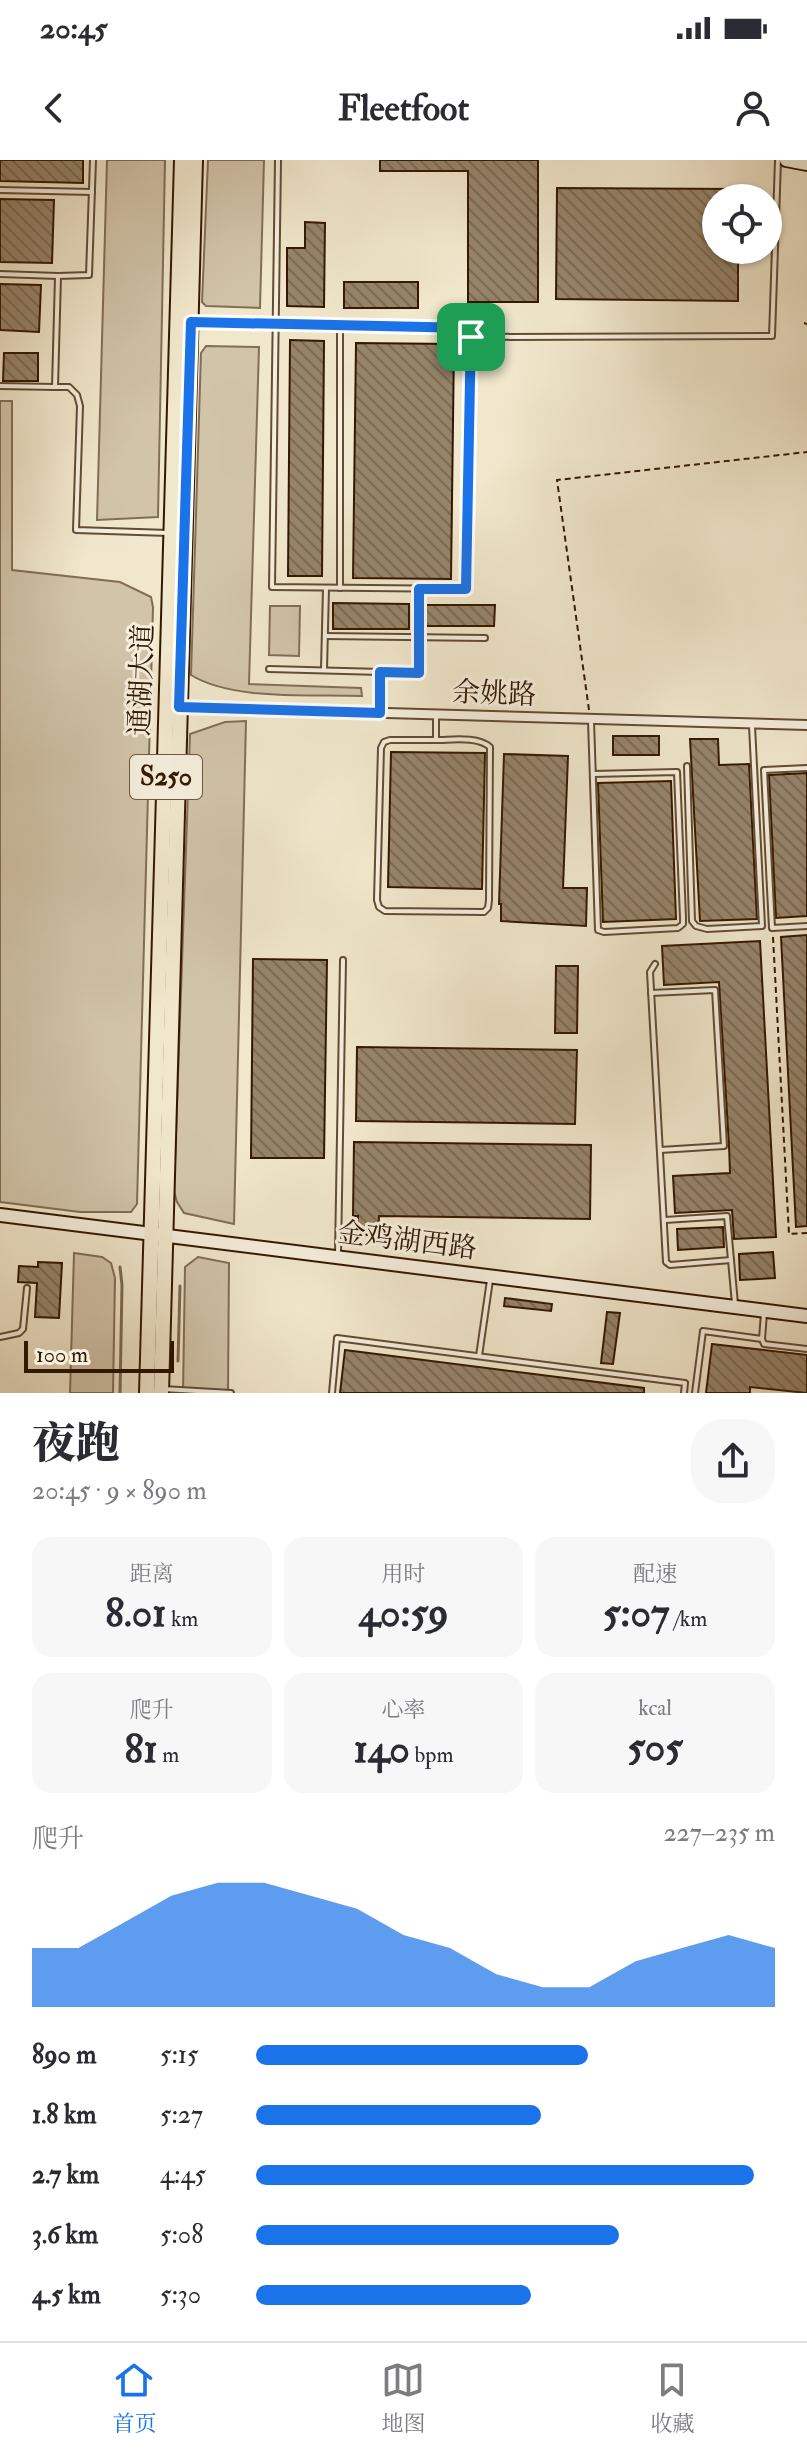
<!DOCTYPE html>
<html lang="zh">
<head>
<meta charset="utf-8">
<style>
  :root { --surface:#fff; --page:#f7f7f7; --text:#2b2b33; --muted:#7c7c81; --line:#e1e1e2; --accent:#1a73e8 }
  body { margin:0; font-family:"IM FELL Double Pica","Noto Serif SC",serif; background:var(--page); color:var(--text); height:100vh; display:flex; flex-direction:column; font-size:30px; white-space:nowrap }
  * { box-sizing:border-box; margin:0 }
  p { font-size:26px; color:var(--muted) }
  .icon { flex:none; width:44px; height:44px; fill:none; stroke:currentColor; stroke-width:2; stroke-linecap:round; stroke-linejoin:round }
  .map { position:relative; height:1233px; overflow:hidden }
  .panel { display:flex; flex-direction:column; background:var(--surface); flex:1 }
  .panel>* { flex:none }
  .buttons { position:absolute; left:702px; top:24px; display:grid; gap:16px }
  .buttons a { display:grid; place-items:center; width:80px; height:80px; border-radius:50%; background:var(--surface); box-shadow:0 2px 6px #0004; font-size:40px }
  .scale { position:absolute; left:24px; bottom:20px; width:150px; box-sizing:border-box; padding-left:8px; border:4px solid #331800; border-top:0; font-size:22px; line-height:28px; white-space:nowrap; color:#331800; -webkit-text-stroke:6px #f6efde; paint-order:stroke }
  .pin { position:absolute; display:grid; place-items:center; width:68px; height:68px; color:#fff; margin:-34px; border-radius:16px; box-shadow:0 4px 12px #0006 }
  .round { display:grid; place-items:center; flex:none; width:84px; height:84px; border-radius:32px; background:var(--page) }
  .overview { display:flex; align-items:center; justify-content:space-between; height:136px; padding:0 32px }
  h1 { font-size:44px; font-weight:800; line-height:60px }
  .figures { display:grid; grid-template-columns:repeat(3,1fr); gap:12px; height:136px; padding:8px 32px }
  .figures div { display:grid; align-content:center; border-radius:20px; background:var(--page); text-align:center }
  .figures b { font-size:40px; font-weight:800 }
  .figures small { font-size:22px; font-weight:400 }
  .figures p { font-size:22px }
  .chart { height:224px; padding:16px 32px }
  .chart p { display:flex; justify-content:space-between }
  .chart svg { width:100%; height:144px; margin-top:8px; fill:var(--accent); opacity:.7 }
  ul { padding:0 32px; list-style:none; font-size:26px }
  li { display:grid; grid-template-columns:128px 96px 1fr; align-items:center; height:60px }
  li i { height:20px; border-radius:10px; background:var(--accent) }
  .status { display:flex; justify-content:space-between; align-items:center; height:56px; padding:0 40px; background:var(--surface); direction:ltr }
  .status svg { height:22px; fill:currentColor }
  header { display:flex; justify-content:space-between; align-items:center; height:104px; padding:0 32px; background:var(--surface); font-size:36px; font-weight:800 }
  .tabs { display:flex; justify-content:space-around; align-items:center; height:112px; border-top:2px solid var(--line); background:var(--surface); font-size:22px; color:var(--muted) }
  .tabs a { display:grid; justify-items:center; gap:4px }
  .tabs .active { color:var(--accent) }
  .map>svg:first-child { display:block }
</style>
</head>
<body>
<div class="status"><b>20:45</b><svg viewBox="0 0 49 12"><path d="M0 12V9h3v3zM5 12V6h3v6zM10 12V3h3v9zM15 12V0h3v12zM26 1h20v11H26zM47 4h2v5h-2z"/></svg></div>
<header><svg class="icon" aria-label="back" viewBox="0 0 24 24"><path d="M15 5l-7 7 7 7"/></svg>Fleetfoot<svg class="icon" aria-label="person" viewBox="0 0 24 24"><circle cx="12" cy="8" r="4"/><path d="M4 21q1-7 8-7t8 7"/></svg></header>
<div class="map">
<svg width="807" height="1233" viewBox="0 0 807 1233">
  <defs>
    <pattern id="building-back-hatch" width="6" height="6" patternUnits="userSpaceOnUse" patternTransform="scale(2)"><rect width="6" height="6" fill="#96846a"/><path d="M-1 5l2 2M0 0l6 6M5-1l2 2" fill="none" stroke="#7b6b55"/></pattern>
  </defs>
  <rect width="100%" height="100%" fill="#f1e7cc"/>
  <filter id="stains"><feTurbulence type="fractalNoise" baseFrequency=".0025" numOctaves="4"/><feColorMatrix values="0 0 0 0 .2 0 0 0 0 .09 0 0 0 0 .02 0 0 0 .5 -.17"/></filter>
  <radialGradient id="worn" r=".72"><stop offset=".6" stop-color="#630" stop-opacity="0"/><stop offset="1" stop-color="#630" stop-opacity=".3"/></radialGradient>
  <!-- green -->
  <g fill="#d1c4a9" stroke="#826e54" stroke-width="2">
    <path d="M107,0H165L158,357L97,360Z"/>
    <path d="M208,0H264L260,148L206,146L202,142Z"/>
    <path d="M206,186L259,187L249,524L361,528L362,536C311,534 233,541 191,515L201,193Z"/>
    <path d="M0,241H12V410L120,422L151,437L153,447L137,1044L131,1052H80L0,1042Z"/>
    <path d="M270,446H300L299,496L269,495Z"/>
    <path d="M246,561L234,1064L184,1053L177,1042L174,1031L190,574L225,562Z"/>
    <path d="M74,1093L102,1097L111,1103L115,1118L113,1233H70Z"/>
    <path d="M198,1097L229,1103L228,1233H183L185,1107Z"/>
  </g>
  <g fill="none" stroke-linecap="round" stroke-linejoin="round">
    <!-- stream -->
    <g stroke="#7e6a51" stroke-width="3">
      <path d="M120,1107L122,1125L120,1233"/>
      <path d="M178,1201L180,1126"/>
    </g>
  </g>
  <!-- building -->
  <g fill="url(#building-back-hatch)" stroke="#331800" stroke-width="2">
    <path d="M0,0H83V23L0,21Z"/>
    <path d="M380,0H538V142H468V11H380Z"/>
    <path d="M557,28L738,29V38H716V90H738V141L556,139Z"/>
    <path d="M0,39L54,40L52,103L0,102Z"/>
    <path d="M305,62L325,63L324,147L287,146V88H305Z"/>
    <rect x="344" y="122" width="74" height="26"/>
    <path d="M0,124L41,125L39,172L0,170Z"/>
    <path d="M290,180L324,181L322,416H288Z"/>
    <path d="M356,183L454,184L451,419L353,418Z"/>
    <path d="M4,193H38V221H3Z"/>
    <path d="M333,443L409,444V469H333Z"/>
    <path d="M425,445H495L494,466H425Z"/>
    <rect x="613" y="576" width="46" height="19"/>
    <path d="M690,579H718L719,605L749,604L757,759L700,761Z"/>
    <path d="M391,592L485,593L482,729L388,727Z"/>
    <path d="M504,594L568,596L563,728H587L586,766L501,761V744H499Z"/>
    <path d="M807,613V756L776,758L769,615Z"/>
    <path d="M671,621L676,759L603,762L598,623Z"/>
    <path d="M807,775V1066L796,1067L781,777Z"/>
    <path d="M760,781L776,1077L734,1079L732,1050L675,1053L673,1016L730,1013L729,986L719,822L664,825L662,786Z"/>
    <path d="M253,799L327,800L324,998H251Z"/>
    <path d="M556,806H578L577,873H555Z"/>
    <path d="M357,887L577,890L575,964L356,961Z"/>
    <path d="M354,982L591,985L590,1059L379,1056L378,1076L357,1074L358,1056H353Z"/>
    <path d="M723,1067L724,1087L678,1090L677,1069Z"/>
    <path d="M773,1092L775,1118L740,1120L739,1094Z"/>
    <path d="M38,1102L62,1103L59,1158L35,1157L37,1123L18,1122L19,1106L38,1107Z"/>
    <path d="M505,1138L552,1144L551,1151L504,1146Z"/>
    <path d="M607,1152L620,1153L613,1204L601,1203Z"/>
    <path d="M712,1184L807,1195V1233L750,1227V1233H706Z"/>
    <path d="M345,1190L644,1228V1233H340Z"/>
  </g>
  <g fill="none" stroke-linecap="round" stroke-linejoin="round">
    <defs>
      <g id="lane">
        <path d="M93,0L89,115L58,116L55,227H69L77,235L80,246L76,370L169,373"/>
        <path d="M0,30L92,32"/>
        <path d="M0,114L58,116"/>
        <path d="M193,162C286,164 378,166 471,168L466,429L272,427C274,285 276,142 278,0"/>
        <path d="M471,177L772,176L778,0"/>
        <path d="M0,226L55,227"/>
        <path d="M340,428V165"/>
        <path d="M325,476L485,478"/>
        <path d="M269,509L419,513V429"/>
        <path d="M324,509L326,428"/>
        <path d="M380,553V512"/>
        <path d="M591,561L598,770L604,772L678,768L683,764V758L677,612L593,614"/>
        <path d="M436,580C452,580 477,576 490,587L489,740L488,748L484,752L385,751L379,747L377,740L381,588L384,582L390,580H436V557"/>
        <path d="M687,606L692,761L696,766L707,769L762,766L752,566"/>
        <path d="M807,608L764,610L772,768L807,766"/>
        <path d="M655,804L650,812L666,1102L670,1105L731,1100"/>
        <path d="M651,833L715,830L724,986L660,990"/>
        <path d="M665,1060L727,1056L735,1144"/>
        <path d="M338,1094L343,800"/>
        <path d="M0,1177L19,1173L23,1169L27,1128"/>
        <path d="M762,1179L764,1184L807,1189"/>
        <path d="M479,1196L490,1120"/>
        <path d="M163,1229L231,1233"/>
        <path d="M332,1233L337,1178L685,1223L684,1233"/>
        <path d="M695,1233L703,1171L762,1179L764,1153"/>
      </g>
      <path id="street" d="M179,547L807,565"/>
      <g id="secondary">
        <path d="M786,0L807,4"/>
        <path d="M0,1055L807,1156"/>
      </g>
      <g id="primary">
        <path d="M147,1233L182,0"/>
        <path d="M161,1233L195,0"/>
      </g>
    </defs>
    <!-- lane casing -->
    <use href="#lane" stroke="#624c33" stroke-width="8"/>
    <!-- street casing -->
    <use href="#street" stroke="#624c33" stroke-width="12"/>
    <!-- secondary casing -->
    <use href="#secondary" stroke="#331800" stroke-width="16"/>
    <!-- primary casing -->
    <use href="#primary" stroke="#331800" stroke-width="18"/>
    <!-- path -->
    <g stroke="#331800" stroke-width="2" stroke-dasharray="6 4" stroke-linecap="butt">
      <path d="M804,163L807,164"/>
      <path d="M589,550L557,320L807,292"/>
      <path d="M773,777L789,1074L807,1073"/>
    </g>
    <!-- lane -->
    <use href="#lane" stroke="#f6efde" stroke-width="4"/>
    <!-- street -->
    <use href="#street" stroke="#f6efde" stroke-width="8"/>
    <!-- secondary -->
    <use href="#secondary" stroke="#f6efde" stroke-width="12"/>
    <!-- primary -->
    <use href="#primary" stroke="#f1e7cc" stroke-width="14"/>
  </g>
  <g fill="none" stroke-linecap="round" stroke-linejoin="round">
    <defs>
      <path id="route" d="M191,162L471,168L466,429H419V513L380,512V553L179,547Z"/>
    </defs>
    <!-- route casing -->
    <use href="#route" stroke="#fff" stroke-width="16"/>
    <!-- route -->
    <use href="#route" stroke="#1a73e8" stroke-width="10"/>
  </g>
  <g text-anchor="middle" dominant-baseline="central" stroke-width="6" stroke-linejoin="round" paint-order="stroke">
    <!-- shield labels -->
    <rect fill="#f6efde" stroke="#6e5843" stroke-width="2" x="130" y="595" width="72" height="44" rx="6"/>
    <g font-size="26" font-weight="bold" fill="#331800">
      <text x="166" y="617">S250</text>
    </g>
    <!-- street labels -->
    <g font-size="28" fill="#331800" stroke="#f6efde">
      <text transform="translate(142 520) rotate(-88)">通湖大道</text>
      <text transform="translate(494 534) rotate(2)">余姚路</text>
      <text transform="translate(407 1081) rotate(7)">金鸡湖西路</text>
    </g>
  </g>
  <rect width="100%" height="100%" filter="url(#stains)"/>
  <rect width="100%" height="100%" fill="url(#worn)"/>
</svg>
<div class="buttons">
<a><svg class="icon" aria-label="locate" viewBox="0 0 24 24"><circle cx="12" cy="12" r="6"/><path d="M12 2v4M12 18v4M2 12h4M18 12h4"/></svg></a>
</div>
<div class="scale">100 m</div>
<div class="pin" style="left:471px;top:177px;background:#1e9e55"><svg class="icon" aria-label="arrive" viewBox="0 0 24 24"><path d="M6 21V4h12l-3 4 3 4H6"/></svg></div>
</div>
<section class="panel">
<div class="overview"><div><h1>夜跑</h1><p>20:45 · 9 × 890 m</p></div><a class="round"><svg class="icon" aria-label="share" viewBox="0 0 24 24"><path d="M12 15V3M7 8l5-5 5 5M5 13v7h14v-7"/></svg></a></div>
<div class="figures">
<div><p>距离</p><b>8.01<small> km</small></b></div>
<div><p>用时</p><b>40:59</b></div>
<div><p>配速</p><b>5:07<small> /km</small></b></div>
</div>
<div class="figures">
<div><p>爬升</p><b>81<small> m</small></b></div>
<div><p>心率</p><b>140<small> bpm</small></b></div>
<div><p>kcal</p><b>505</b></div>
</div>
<div class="chart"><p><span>爬升</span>227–235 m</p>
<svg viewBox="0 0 160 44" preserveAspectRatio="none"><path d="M0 44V26L10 26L20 18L30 10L40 6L50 6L60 10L70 14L80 22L90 26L100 34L110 38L120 38L130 30L140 26L150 22L160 26V44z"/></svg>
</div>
<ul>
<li><b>890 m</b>5:15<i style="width:64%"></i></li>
<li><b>1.8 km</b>5:27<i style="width:55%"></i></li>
<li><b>2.7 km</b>4:45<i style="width:96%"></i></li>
<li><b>3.6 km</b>5:08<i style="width:70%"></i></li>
<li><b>4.5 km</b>5:30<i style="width:53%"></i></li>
</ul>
</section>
<nav class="tabs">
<a class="active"><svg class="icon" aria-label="home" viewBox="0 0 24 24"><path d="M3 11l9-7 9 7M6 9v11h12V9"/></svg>首页</a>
<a><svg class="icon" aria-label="map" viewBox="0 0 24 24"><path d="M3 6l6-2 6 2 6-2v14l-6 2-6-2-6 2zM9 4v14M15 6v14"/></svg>地图</a>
<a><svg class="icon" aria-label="saved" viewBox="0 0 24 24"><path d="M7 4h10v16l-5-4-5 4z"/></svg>收藏</a>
</nav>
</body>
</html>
